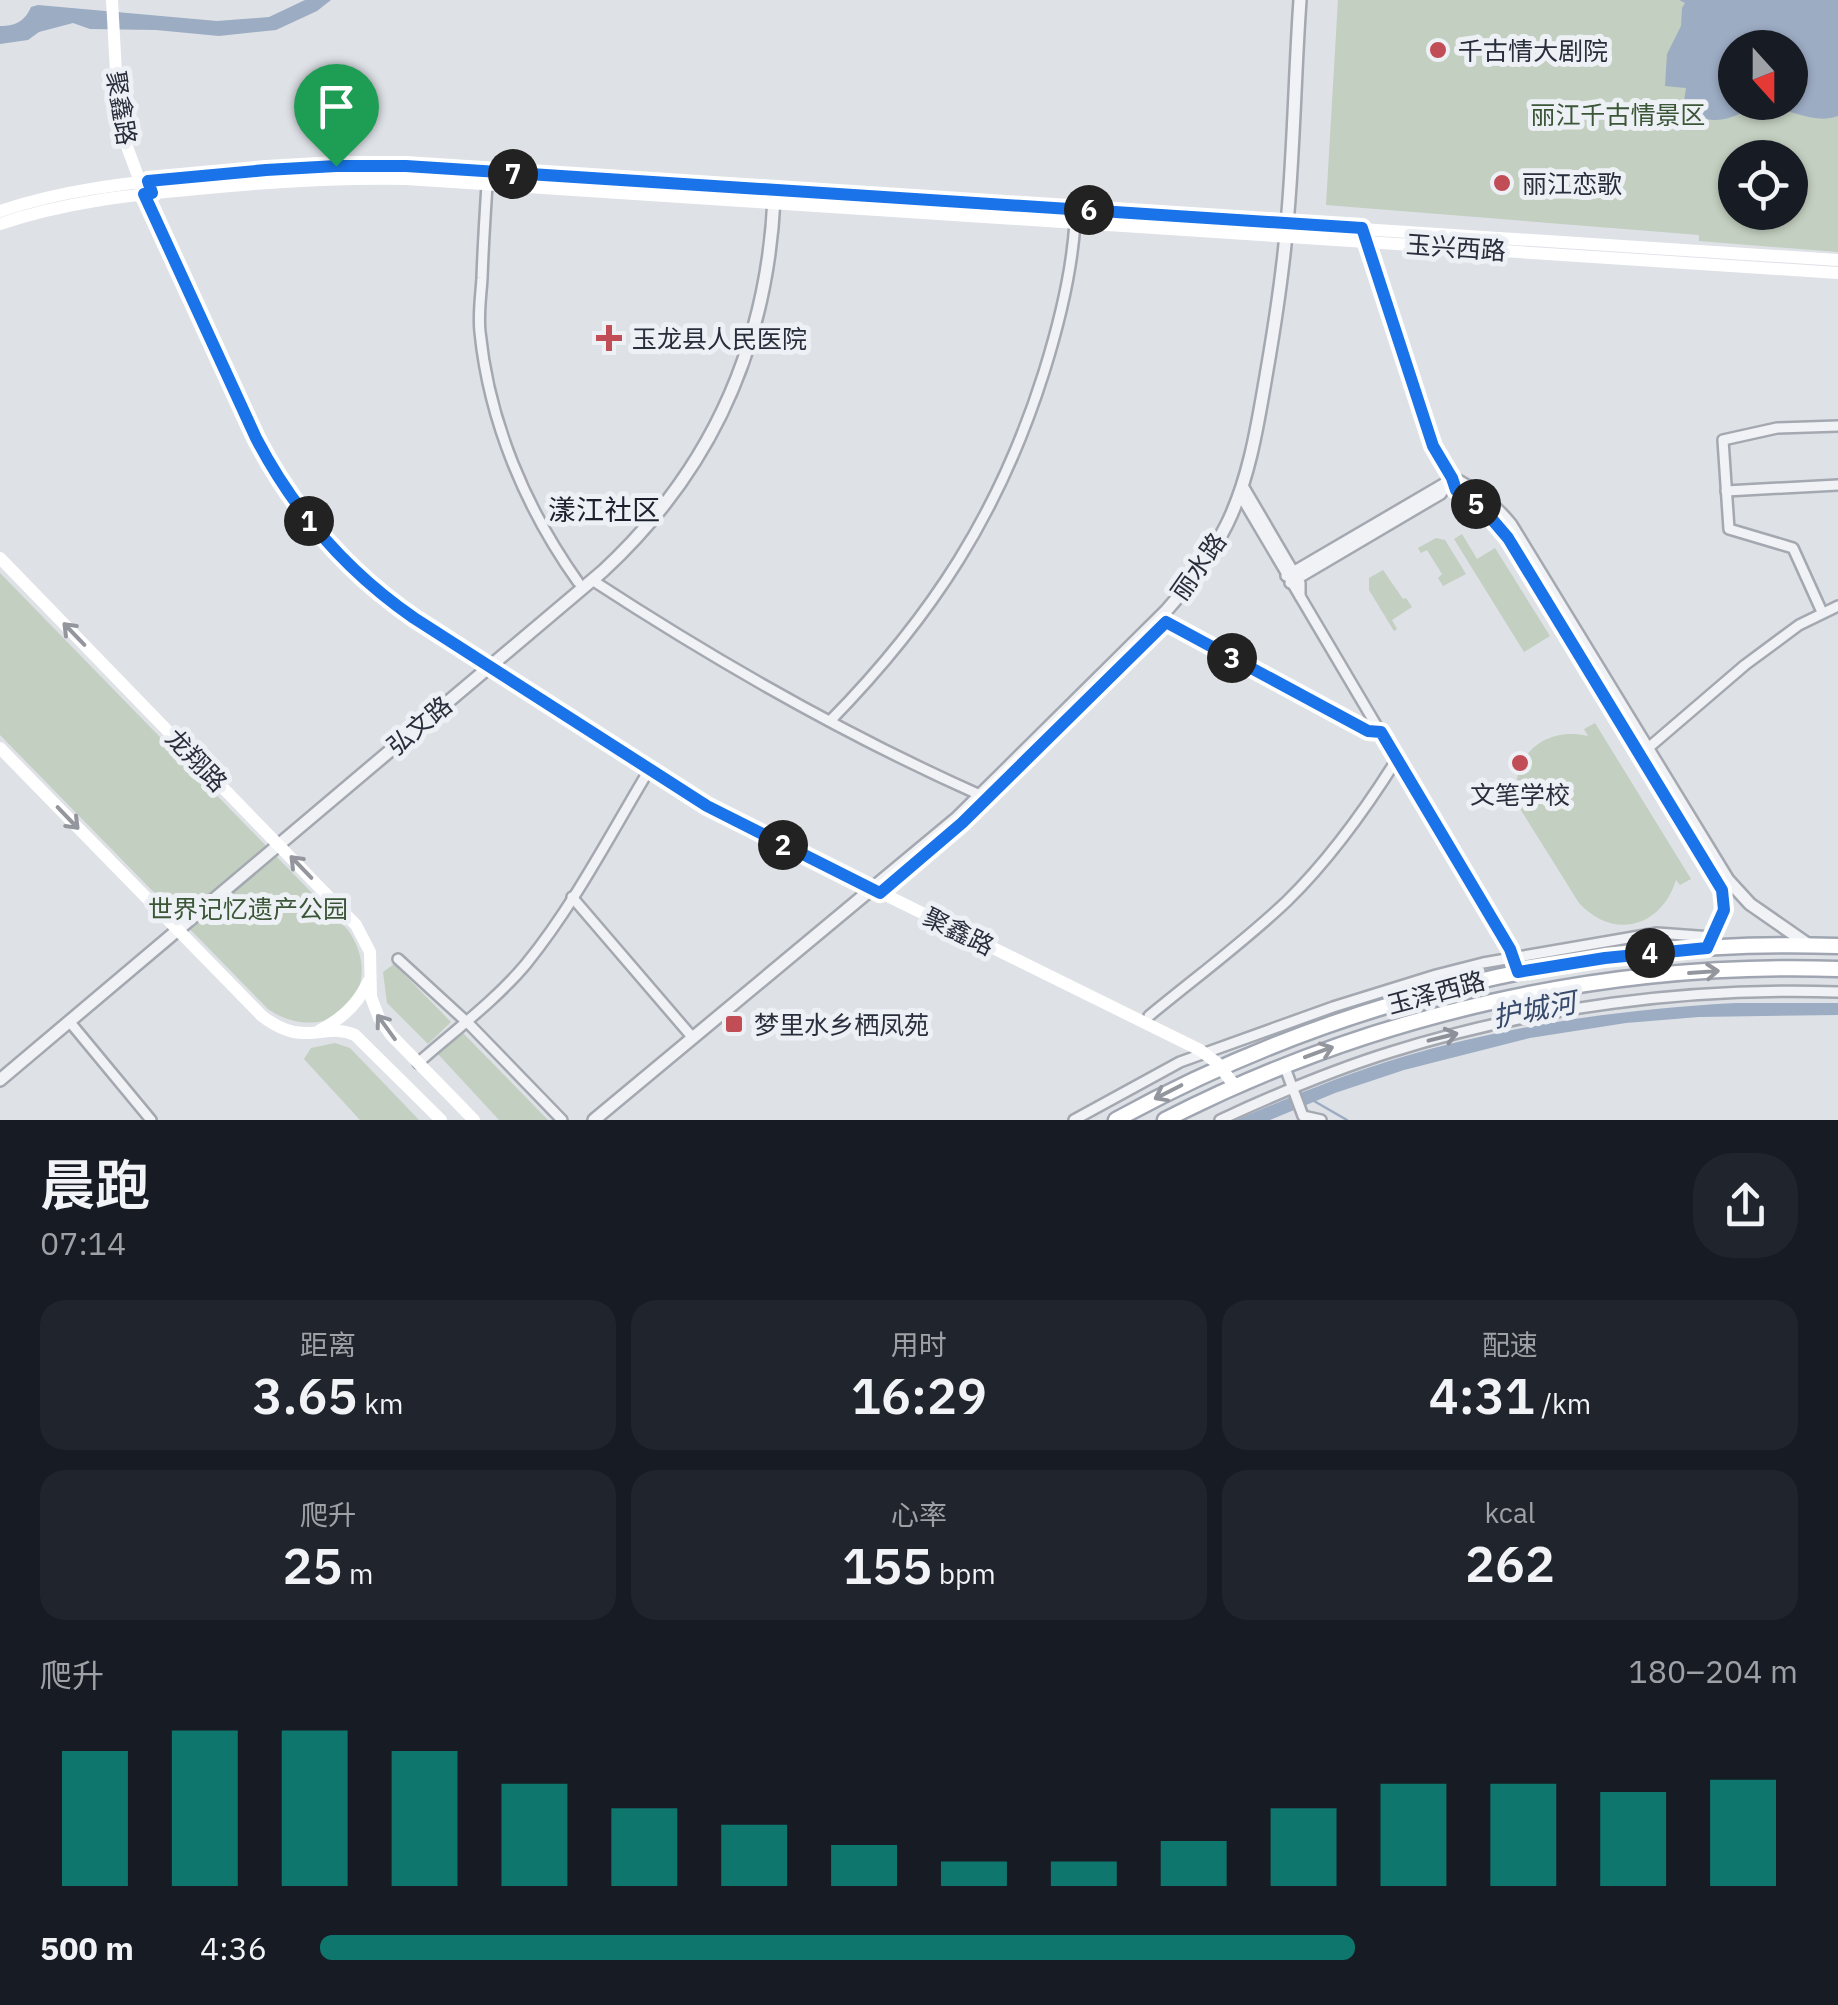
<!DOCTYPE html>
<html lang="zh">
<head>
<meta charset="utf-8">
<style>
  :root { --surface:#171b24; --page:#20242c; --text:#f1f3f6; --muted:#9ea1a6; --accent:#0f766e }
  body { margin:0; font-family:"IBM Plex Sans","Noto Sans SC",sans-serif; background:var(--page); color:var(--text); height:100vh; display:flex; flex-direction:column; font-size:38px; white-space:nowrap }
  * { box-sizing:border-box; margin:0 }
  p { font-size:32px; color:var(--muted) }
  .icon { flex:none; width:55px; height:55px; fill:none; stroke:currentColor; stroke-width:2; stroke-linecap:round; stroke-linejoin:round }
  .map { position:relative; height:1120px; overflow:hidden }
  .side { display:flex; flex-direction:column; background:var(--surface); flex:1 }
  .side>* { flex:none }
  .needle { width:65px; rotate:159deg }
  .controls { position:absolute; left:1718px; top:30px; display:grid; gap:20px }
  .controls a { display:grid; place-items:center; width:90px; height:90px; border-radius:50%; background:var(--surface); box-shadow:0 2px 8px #0004; font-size:50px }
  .pin { position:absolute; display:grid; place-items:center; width:85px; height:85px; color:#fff; margin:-102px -42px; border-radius:50% 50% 50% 0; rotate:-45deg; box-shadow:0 0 10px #0007 }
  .pin .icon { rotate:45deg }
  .km { position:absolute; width:50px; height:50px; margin:-25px; border-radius:50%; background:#222; color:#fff; font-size:28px; line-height:50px; text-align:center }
  .round { display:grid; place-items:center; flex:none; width:105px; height:105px; border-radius:40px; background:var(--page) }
  .headline { display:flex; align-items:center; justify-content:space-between; height:170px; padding:0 40px }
  h1 { font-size:55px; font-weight:600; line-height:75px }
  .stats { display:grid; grid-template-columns:repeat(3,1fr); gap:15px; height:170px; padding:10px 40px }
  .stats div { display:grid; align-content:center; border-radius:25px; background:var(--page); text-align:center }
  .stats b { font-size:50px; font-weight:600 }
  .stats small { font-size:28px; font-weight:400 }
  .stats p { font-size:28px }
  .chart { height:280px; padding:20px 40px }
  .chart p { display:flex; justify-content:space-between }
  .chart svg { width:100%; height:180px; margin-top:10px; stroke:var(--accent); stroke-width:6 }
  ul { padding:0 40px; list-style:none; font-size:32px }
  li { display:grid; grid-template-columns:160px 120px 1fr; align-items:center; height:75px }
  li i { height:25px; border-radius:12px; background:var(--accent) }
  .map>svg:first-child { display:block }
</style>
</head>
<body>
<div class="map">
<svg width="1838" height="1120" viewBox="0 0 1838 1120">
  <rect width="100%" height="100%" fill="#dee1e6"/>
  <!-- green -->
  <g fill="#c3cfc0" fill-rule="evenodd">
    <path d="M1338,0H1838V252L1699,241V235L1326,205ZM1735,48H1790V102H1735ZM1735,158H1790V212H1735Z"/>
    <path d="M1462,534L1477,559L1495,548L1550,636L1524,652L1454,539Z"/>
    <path d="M1436,538L1445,540L1466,574L1443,586L1438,578L1442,574L1427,550L1421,553L1418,548Z"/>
    <path d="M1383,570L1403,599L1406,598L1412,607L1392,620L1397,629L1394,631L1369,590V578Z"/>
    <path d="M0,573L348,930C390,991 328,1050 268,1009L0,735Z"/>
    <path d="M1595,723L1691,879L1680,885L1676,880C1661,928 1613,940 1579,903L1519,807C1506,760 1542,725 1588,736L1584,729Z"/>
    <path d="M394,964L451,1022L428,1044L387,1003L383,972Z"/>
    <path d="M462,1032L548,1120H499L437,1053Z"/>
    <path d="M335,1043L350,1048L419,1120H360L304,1059L311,1048Z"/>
  </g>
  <!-- water -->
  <g fill="#9cacc3" fill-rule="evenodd">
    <path d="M305,0H331L317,11L276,30L219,36L156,30L90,29L73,23L39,32L28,40L0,44V26C16,26 25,21 31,7L38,5L217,21L269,17Z"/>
    <path d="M1679,0H1838V116C1811,126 1787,105 1759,108C1743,110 1731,121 1713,120C1702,119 1692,115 1683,108L1686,88L1665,86L1667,54L1681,26L1682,8L1685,3ZM1768,47L1790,48V102H1735V48Z"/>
    <path d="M1736,1003H1838V1015L1699,1017L1626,1023L1530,1038L1404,1070L1335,1093L1270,1120H1236C1290,1097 1345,1074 1402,1057C1511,1025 1622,1009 1736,1003Z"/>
  </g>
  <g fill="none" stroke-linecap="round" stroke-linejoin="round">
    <!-- stream -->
    <path stroke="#9cacc3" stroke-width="2.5" d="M1314,1101L1347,1120"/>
    <defs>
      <g id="minor">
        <path d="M487,185C485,216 483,247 482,278C481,295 478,314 480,332C489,422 526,509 578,582"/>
        <path d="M1242,484L1300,583V596"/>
        <path d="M1726,491L1838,485"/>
        <path d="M1239,493L1515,960"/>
        <path d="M1286,576L1450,480"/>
        <path d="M592,580C716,661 845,735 980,795"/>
        <path d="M1290,583L1441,494L1452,478"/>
        <path d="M1822,612L1793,548L1729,529L1723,440L1777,428L1838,426"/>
        <path d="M1166,622L1368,731L1381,733"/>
        <path d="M830,721C932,617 1000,512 1044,372C1059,324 1072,273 1075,222"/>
        <path d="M1647,749L1745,665L1799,625L1838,606"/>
        <path d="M572,897L693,1038"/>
        <path d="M398,959L470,1025L562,1120"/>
        <path d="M1149,1016C1195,978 1244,942 1287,901C1330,859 1365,810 1397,759"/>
        <path d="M69,1021L151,1120"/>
        <path d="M418,1063C453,1032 496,1000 526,964C574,905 610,835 649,770"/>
        <path d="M1284,1065L1303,1116L1321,1120"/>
        <path d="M1074,1120L1180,1062L1333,1007L1436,975L1483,963L1657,933L1712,937"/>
        <path d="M1220,1120C1276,1094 1333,1070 1391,1052C1534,1007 1689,987 1838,992"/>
      </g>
      <g id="tertiary">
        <path d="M1365,236L1433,446L1452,478L1456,490L1492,518L1508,538L1720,885C1729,909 1717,926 1707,948"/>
        <path d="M1452,478C1474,488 1496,506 1511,525L1728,880L1750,904L1809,945"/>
        <path d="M0,1080L603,571C712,470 767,346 774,199"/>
        <path d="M594,1120L957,818L1166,611C1189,585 1211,556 1227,524C1250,477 1258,422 1267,370C1276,318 1284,265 1288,212C1294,142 1295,71 1300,0"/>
      </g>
      <g id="primary">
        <path d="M1116,1120C1336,999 1587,937 1838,946"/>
        <path d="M1165,1120C1372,1014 1606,961 1838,969"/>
      </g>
    </defs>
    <!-- minor casing -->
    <use href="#minor" stroke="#a4a8b0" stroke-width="14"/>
    <!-- tertiary casing -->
    <use href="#tertiary" stroke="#a4a8b0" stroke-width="16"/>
    <!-- primary casing -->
    <use href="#primary" stroke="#9fa5b1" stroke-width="19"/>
    <!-- minor -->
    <use href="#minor" stroke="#f1f2f5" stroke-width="9"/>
    <!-- tertiary -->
    <use href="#tertiary" stroke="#f1f2f5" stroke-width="11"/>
    <!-- secondary -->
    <g stroke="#fff" stroke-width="12">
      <path d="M112,0L118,109L126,144L148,203L264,454L309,522L353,570L414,618L707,807L1200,1050L1217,1063L1235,1086"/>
      <path d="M0,211C62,190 125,183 190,177C262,170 334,165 406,167L1838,260"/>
      <path d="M0,224C65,202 130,195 197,189C267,182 336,178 406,179L1838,273"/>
      <path d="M0,558L356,925L370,952L371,997L379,1018L391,1035L474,1120"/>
      <path d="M0,748L262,1016C275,1026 291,1034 307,1033C325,1033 338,1027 355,1035L441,1120"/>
      <path d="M320,1030C342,1019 358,1004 368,982"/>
    </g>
    <!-- primary -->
    <use href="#primary" stroke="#fff" stroke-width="14"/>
  </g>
  <!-- one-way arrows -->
  <defs><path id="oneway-shaft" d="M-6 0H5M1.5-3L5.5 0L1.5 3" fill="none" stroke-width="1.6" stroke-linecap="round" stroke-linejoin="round" transform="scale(2.5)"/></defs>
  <g stroke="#94969e">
    <use href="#oneway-shaft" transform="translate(74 634) rotate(-134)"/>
    <use href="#oneway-shaft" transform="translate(68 818) rotate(46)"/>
    <use href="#oneway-shaft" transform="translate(301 867) rotate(-134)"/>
    <use href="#oneway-shaft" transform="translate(1704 972) rotate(-4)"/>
    <use href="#oneway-shaft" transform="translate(386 1027) rotate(-126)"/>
    <use href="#oneway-shaft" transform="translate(1319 1052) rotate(-20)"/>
    <use href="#oneway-shaft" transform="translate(1168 1092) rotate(153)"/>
  </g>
  <use stroke="#8d9098" href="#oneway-shaft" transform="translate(1443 1037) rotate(-14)"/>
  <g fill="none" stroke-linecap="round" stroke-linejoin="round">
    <defs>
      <path id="route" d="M336,166H406L1362,228L1433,446L1452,478L1456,490L1485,511L1508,538L1722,890L1724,910L1707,948L1605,958L1518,972L1510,949L1381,732L1368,731L1166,622L962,823L880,893L707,806L414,618C346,571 294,511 256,438L144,194L152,193L148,181L266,170Z"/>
    </defs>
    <!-- route casing -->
    <use href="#route" stroke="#fff" stroke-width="20"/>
    <!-- route -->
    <use href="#route" stroke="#1a73e8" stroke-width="12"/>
  </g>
  <!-- markers -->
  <g fill="#c14d56" stroke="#edf0f4" stroke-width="4">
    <circle cx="1438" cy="50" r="10"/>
    <circle cx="1502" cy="183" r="10"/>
    <path d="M604 323h10v10h10v10h-10v10h-10v-10h-10v-10h10z"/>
    <circle cx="1520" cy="763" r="10"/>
    <rect x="724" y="1014" width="20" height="20" rx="5"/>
  </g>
  <g text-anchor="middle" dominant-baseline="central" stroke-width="10" stroke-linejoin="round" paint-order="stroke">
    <!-- poi labels -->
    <g font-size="25" fill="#292e3c" stroke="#edf0f4" text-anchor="start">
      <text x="1458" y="50">千古情大剧院</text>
      <text x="1522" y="183">丽江恋歌</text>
      <text x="632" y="338">玉龙县人民医院</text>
      <text x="1520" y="794" text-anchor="middle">文笔学校</text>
      <text x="754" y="1024">梦里水乡栖凤苑</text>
    </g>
    <!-- street labels -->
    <g font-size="25" fill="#292e3c" stroke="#edf0f4">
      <text transform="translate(122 108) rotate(81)">聚鑫路</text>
      <text transform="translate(1456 247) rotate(4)">玉兴西路</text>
      <text transform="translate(1198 566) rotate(-55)">丽水路</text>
      <text transform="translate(419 725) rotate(-40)">弘文路</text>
      <text transform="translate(197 760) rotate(46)">龙翔路</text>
      <text transform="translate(959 931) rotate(26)">聚鑫路</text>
      <text transform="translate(1436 992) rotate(-15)">玉泽西路</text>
    </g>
    <!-- park labels -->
    <g font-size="25" fill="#3b5637" stroke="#edf0f4">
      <text x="1618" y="114">丽江千古情景区</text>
      <text x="248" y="908">世界记忆遗产公园</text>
    </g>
    <!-- neighbourhood labels -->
    <g font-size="28" fill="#1b202d" stroke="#edf0f4">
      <text x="604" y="509">漾江社区</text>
    </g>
    <!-- water labels -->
    <g font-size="28" font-style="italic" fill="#374a6c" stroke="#edf0f4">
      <text transform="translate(1534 1009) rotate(-11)">护城河</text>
    </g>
  </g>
</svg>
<div class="controls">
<a><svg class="needle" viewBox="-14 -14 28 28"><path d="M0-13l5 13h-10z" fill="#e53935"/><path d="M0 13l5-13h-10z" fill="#9ea1a6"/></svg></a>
<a><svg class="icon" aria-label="locate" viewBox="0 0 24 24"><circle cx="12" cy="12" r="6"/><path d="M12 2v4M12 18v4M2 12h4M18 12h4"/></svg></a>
</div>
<div class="pin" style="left:336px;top:166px;background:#1e9e55"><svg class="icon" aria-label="arrive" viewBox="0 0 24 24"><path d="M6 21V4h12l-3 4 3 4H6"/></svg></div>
<b class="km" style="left:309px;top:521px">1</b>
<b class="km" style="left:783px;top:845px">2</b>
<b class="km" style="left:1232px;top:658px">3</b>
<b class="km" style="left:1650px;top:953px">4</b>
<b class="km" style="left:1476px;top:504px">5</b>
<b class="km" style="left:1089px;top:210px">6</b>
<b class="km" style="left:513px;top:174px">7</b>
</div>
<section class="side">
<div class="headline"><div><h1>晨跑</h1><p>07:14</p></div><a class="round"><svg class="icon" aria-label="share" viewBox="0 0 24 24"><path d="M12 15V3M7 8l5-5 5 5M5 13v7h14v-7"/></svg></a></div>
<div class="stats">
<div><p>距离</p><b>3.65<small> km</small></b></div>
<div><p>用时</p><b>16:29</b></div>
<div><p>配速</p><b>4:31<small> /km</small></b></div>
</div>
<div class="stats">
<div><p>爬升</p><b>25<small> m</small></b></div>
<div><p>心率</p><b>155<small> bpm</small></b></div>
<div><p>kcal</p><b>262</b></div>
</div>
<div class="chart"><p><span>爬升</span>180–204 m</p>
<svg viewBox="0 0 160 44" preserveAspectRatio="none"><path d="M5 44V11M15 44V6M25 44V6M35 44V11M45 44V19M55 44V25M65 44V29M75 44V34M85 44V38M95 44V38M105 44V33M115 44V25M125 44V19M135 44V19M145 44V21M155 44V18"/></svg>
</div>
<ul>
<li><b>500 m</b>4:36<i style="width:70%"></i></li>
</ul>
</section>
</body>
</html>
